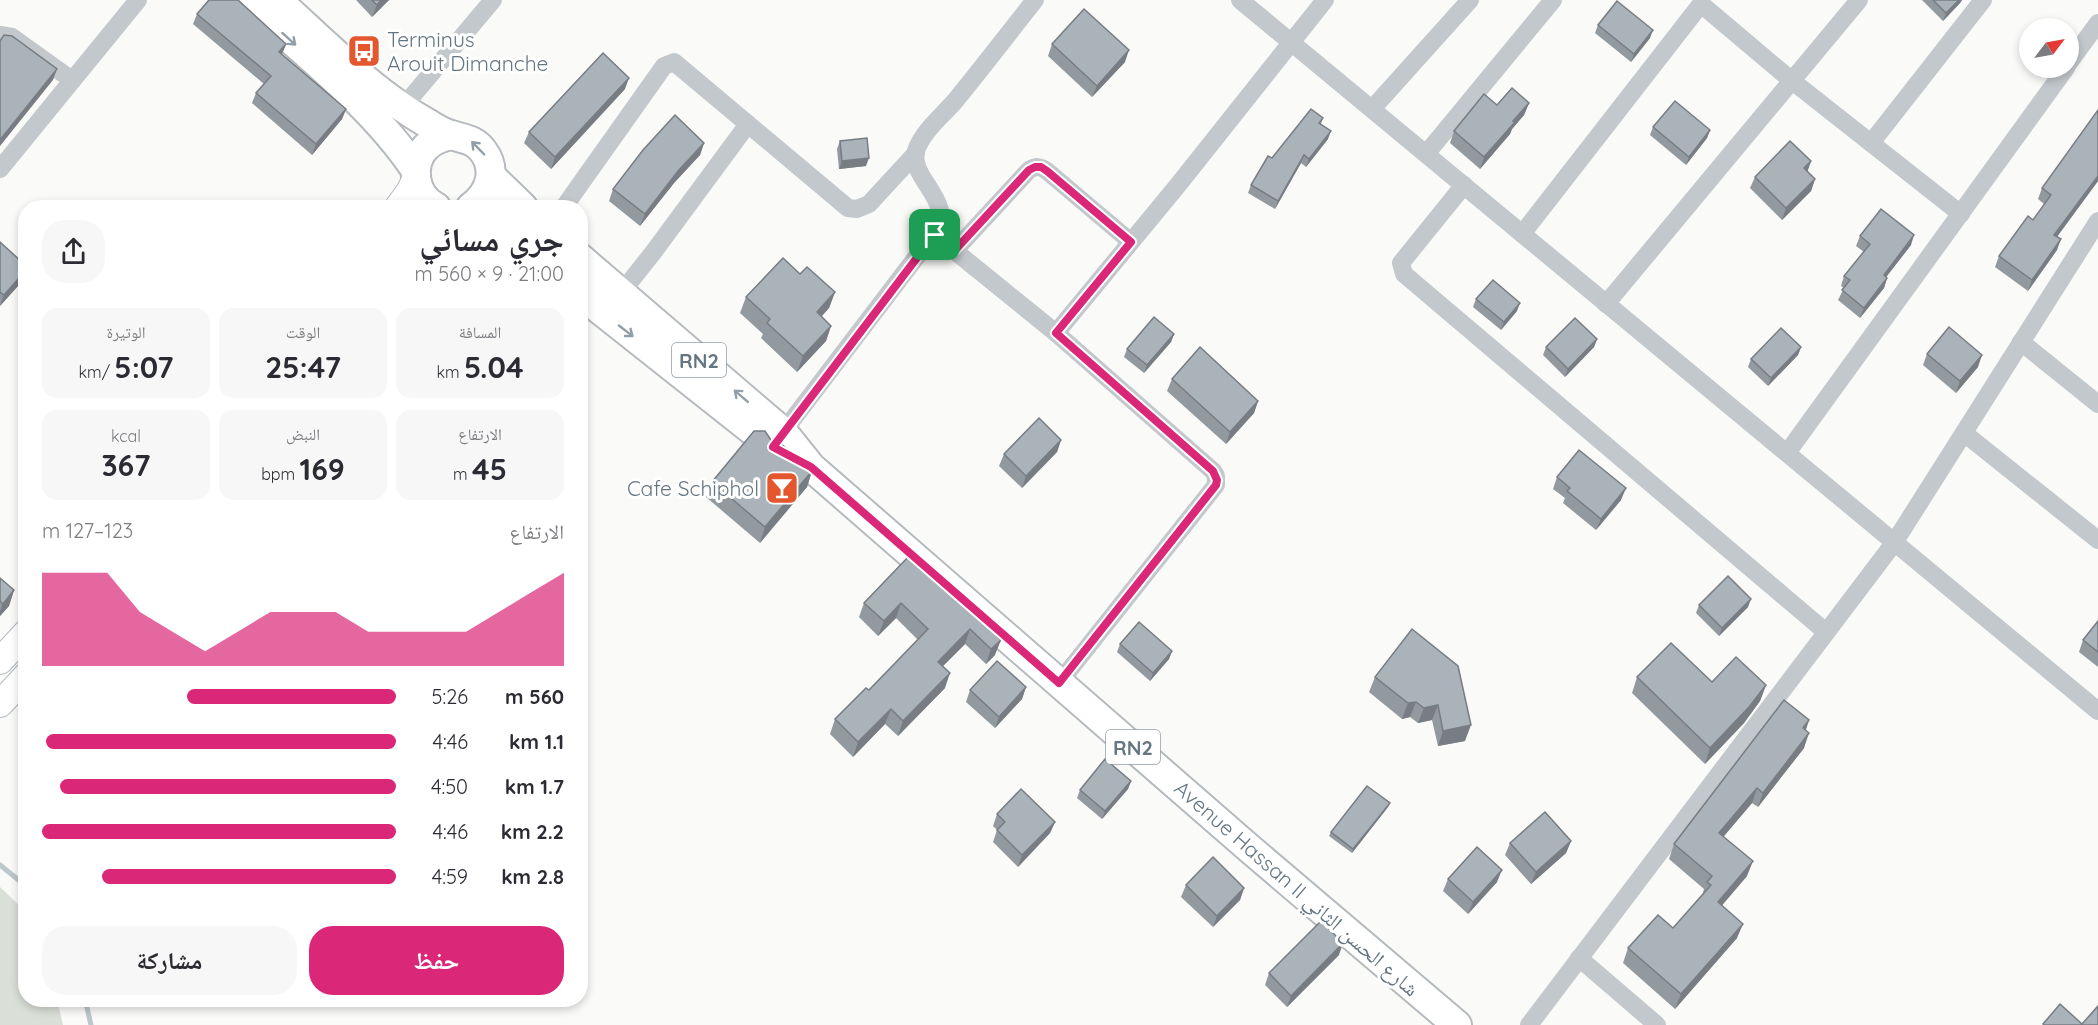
<!DOCTYPE html>
<html lang="ar">
<head>
<meta charset="utf-8">
<style>
  :root { --surface:#fff; --page:#f7f7f7; --text:#2b2b33; --muted:#7c7c81; --accent:#db2777 }
  body { margin:0; font-family:Quicksand,"Noto Naskh Arabic",sans-serif; background:var(--page); color:var(--text); direction:rtl; height:100vh; display:flex; flex-direction:column; font-size:22px; white-space:nowrap }
  * { box-sizing:border-box; margin:0 }
  p { font-size:20px; color:var(--muted) }
  .icon { flex:none; width:33px; height:33px; fill:none; stroke:currentColor; stroke-width:2; stroke-linecap:round; stroke-linejoin:round }
  .map { position:relative; flex:1; overflow:hidden; direction:ltr }
  .details { position:absolute; left:18px; top:200px; width:570px; height:807px; display:flex; flex-direction:column; background:var(--surface); border-radius:24px; box-shadow:0 3px 9px #0003; direction:rtl }
  .details>* { flex:none }
  .needle { width:39px; rotate:58deg }
  .fabs { position:absolute; left:2019px; top:18px; display:grid; gap:12px }
  .fabs a { display:grid; place-items:center; width:60px; height:60px; border-radius:50%; background:var(--surface); box-shadow:0 3px 9px #0003; font-size:30px }
  .pin { position:absolute; display:grid; place-items:center; width:51px; height:51px; color:#fff; margin:-26px; border-radius:12px; box-shadow:0 3px 9px #0006 }
  .round { display:grid; place-items:center; flex:none; width:63px; height:63px; border-radius:24px; background:var(--page) }
  .summary { display:flex; align-items:center; justify-content:space-between; height:102px; padding:0 24px }
  h1 { font-size:33px; font-weight:800; line-height:45px }
  .metrics { display:grid; grid-template-columns:repeat(3,1fr); gap:9px; height:102px; padding:6px 24px }
  .metrics div { display:grid; align-content:center; border-radius:15px; background:var(--page); text-align:center }
  .metrics b { font-size:30px; font-weight:800 }
  .metrics small { font-size:16px; font-weight:400 }
  .metrics p { font-size:16px }
  .chart { height:168px; padding:12px 24px }
  .chart p { display:flex; justify-content:space-between }
  .chart svg { width:100%; height:108px; margin-top:6px; fill:var(--accent); opacity:.7 }
  .primary-button { display:flex; gap:12px; margin-top:auto; padding:12px 24px }
  .primary-button a { flex:1; height:69px; border-radius:24px; background:var(--accent); color:#fff; font-size:24px; font-weight:800; line-height:69px; text-align:center }
  .primary-button a+a { background:var(--page); color:var(--text) }
  ul { padding:0 24px; list-style:none; font-size:20px }
  li { display:grid; grid-template-columns:96px 72px 1fr; align-items:center; height:45px }
  li i { height:15px; border-radius:8px; background:var(--accent) }
  .map>svg:first-child { display:block }
</style>
</head>
<body>
<div class="map">
<svg width="2098" height="1025" viewBox="0 0 2098 1025">
  <rect width="100%" height="100%" fill="#fafaf8"/>
  <!-- green -->
  <path fill="#dadfd7" d="M0,887L25,911L26,999H57L63,1025H0Z"/>
  <g fill="none" stroke-linecap="round" stroke-linejoin="round">
    <!-- stream -->
    <g stroke="#bbc7cb" stroke-width="5">
      <path d="M0,865L26,886"/>
      <path d="M85,999L91,1025"/>
    </g>
    <defs>
      <g id="secondary">
        <path d="M398,207L409,192L416,178"/>
        <path d="M0,661L26,633"/>
        <path d="M0,704L26,676"/>
      </g>
      <g id="primary">
        <path d="M246,0C303,52 372,105 415,169"/>
        <path d="M277,0C324,42 371,91 427,123C434,127 443,133 451,135C464,139 474,139 483,151C498,171 489,194 471,207"/>
        <path d="M491,176L523,207"/>
        <path d="M436,207C414,196 409,165 426,147C433,140 442,137 451,135"/>
        <path d="M580,258L783,432L811,467L1250,849L1457,1025"/>
        <path d="M580,294L753,431"/>
      </g>
    </defs>
    <!-- secondary casing -->
    <use href="#secondary" stroke="#b3babf" stroke-width="28"/>
    <!-- primary casing -->
    <use href="#primary" stroke="#b5babe" stroke-width="32"/>
    <!-- street -->
    <g stroke="#c3c8cc" stroke-width="18">
      <path d="M1240,0L2098,711"/>
      <path d="M0,35L12,37L72,80"/>
      <path d="M2068,64L2098,23"/>
      <path d="M403,107L493,0"/>
      <path d="M1372,109L1470,0"/>
      <path d="M1871,143L1983,0"/>
      <path d="M1426,154L1553,0"/>
      <path d="M0,169L138,0"/>
      <path d="M1464,185L1401,263L1404,274L1826,632"/>
      <path d="M564,207L664,66L674,62L848,208L857,209L869,204L916,153"/>
      <path d="M1522,234L1701,4L1791,80L1961,214"/>
      <path d="M935,235C957,202 909,179 916,151C922,132 942,116 955,101C982,68 1008,34 1035,0"/>
      <path d="M955,250L1029,170C1036,166 1040,166 1047,171L1131,242"/>
      <path d="M621,293L652,254L748,124"/>
      <path d="M1606,304L1859,0"/>
      <path d="M1056,333L1213,471L1216,476V485L1059,683"/>
      <path d="M2021,342L2098,404"/>
      <path d="M1964,433L2098,540"/>
      <path d="M777,440L924,247L935,235L1056,333L1178,185L1325,0"/>
      <path d="M1787,453L2066,68"/>
      <path d="M1579,958L1657,1025"/>
      <path d="M1529,1025L1894,543L2098,221"/>
    </g>
    <!-- secondary -->
    <use href="#secondary" stroke="#fff" stroke-width="26"/>
    <!-- primary -->
    <use href="#primary" stroke="#fff" stroke-width="28"/>
  </g>
  <!-- wall -->
  <g fill="#929a9f">
    <path d="M356,0H389L372,17Z"/>
    <path d="M1922,0H1962L1960,3L1943,21Z"/>
    <path d="M239,2L286,44L282,54L346,109L342,119L312,155L252,103L256,93L264,84L193,24L197,14Z"/>
    <path d="M1598,25L1650,38L1631,62L1595,33Z"/>
    <path d="M1052,44L1125,62L1092,97L1048,56Z"/>
    <path d="M625,89L551,169L524,143L529,132Z"/>
    <path d="M1529,103L1524,115L1512,129L1510,134L1480,169L1450,143L1454,131L1497,105Z"/>
    <path d="M2098,110V181L2057,237V250L2028,291L1995,267L1999,256L2033,220L2044,204L2038,199L2042,188Z"/>
    <path d="M1323,118L1321,124L1328,139L1306,167L1301,163L1275,209L1248,193L1251,185L1272,158Z"/>
    <path d="M1653,127L1710,130L1707,138L1686,165L1650,135Z"/>
    <path d="M840,141L866,166L839,169L837,149Z"/>
    <path d="M704,143L700,155L674,183L640,226L609,201L613,189Z"/>
    <path d="M1811,161L1807,171L1815,179L1811,191L1782,220L1750,188L1755,177Z"/>
    <path d="M1860,236L1911,245L1886,277L1887,278L1884,288L1860,318L1838,300L1844,288L1841,286L1844,276L1864,252L1856,246Z"/>
    <path d="M0,242L23,263H26V277L0,306Z"/>
    <path d="M800,274L835,292L829,308L821,317L831,326L826,341L797,372L761,338L763,334L740,313L746,297Z"/>
    <path d="M1476,299L1517,311L1501,330L1473,307Z"/>
    <path d="M1174,334L1171,342L1144,373L1124,357L1127,349Z"/>
    <path d="M1597,339L1594,347L1565,377L1543,355L1546,347Z"/>
    <path d="M1801,347L1798,355L1768,386L1748,367L1751,359Z"/>
    <path d="M1927,354L1978,367L1956,393L1923,365Z"/>
    <path d="M1172,379L1258,401L1254,413L1226,444L1167,391Z"/>
    <path d="M771,440L812,471L807,487L760,543L706,497L712,482Z"/>
    <path d="M1061,440L1057,452L1022,488L999,466L1004,454Z"/>
    <path d="M1557,477L1621,500L1596,530L1563,503L1565,498L1553,489Z"/>
    <path d="M0,578L14,590L9,606L0,616Z"/>
    <path d="M956,596L995,655L986,664L965,644L943,666L945,688L898,736L885,724L853,757L830,734L835,719L869,690L918,640L896,618L878,636L859,617L864,603Z"/>
    <path d="M1699,605L1748,607L1719,636L1696,613Z"/>
    <path d="M2098,621V667L2079,652L2083,640Z"/>
    <path d="M1412,629L1465,741L1438,746L1432,720L1418,723L1410,717L1402,719L1369,692L1375,677Z"/>
    <path d="M1120,644L1172,651L1169,659L1150,681L1117,652Z"/>
    <path d="M1637,677L1712,682L1766,685L1760,701L1744,723L1705,764L1632,693Z"/>
    <path d="M1026,687L1022,699L995,728L966,702L970,690Z"/>
    <path d="M1809,720L1806,730L1804,748L1758,807L1752,803L1723,837L1747,876L1722,905L1737,938L1675,1009L1623,963L1628,948L1673,928L1702,896L1704,889L1669,859L1674,844Z"/>
    <path d="M1131,781L1128,789L1102,819L1077,798L1080,790Z"/>
    <path d="M1390,803L1388,807L1352,853L1329,836L1331,832Z"/>
    <path d="M997,814L1055,822L1050,833L1018,867L993,842L997,830L993,826Z"/>
    <path d="M1571,841L1566,853L1531,884L1505,855L1510,843Z"/>
    <path d="M1448,879L1497,882L1468,914L1443,891Z"/>
    <path d="M1186,885L1244,888L1240,900L1213,927L1181,897Z"/>
    <path d="M1339,955L1287,1007L1265,985L1269,973Z"/>
  </g>
  <!-- shaded-wall -->
  <g fill="#777d82">
    <path d="M381,0H389L372,17L377,5Z"/>
    <path d="M1959,0H1962L1960,3L1943,21L1946,13Z"/>
    <path d="M1653,30L1650,38L1631,62L1634,54Z"/>
    <path d="M286,44L282,54L279,52Z"/>
    <path d="M1129,50L1125,62L1092,97L1097,86Z"/>
    <path d="M57,69L53,80L0,146V140Z"/>
    <path d="M629,78L625,89L551,169L555,157Z"/>
    <path d="M1529,103L1524,115L1512,129L1510,134L1480,169L1484,157Z"/>
    <path d="M346,109L342,119L312,155L316,144Z"/>
    <path d="M1710,130L1707,138L1686,165L1689,157Z"/>
    <path d="M1331,131L1328,139L1306,167L1309,159Z"/>
    <path d="M704,143L700,155L674,183L640,226L645,214L678,171Z"/>
    <path d="M1304,155L1301,163L1275,209L1278,201Z"/>
    <path d="M869,158L866,166L839,169L842,161Z"/>
    <path d="M1811,161L1807,173L1804,168Z"/>
    <path d="M2098,176V181L2050,246L2054,235Z"/>
    <path d="M1815,179L1811,191L1782,220L1786,208Z"/>
    <path d="M1914,235L1911,245L1880,285L1884,275Z"/>
    <path d="M2061,239L2057,250L2028,291L2032,280Z"/>
    <path d="M26,270V277L0,306L4,295Z"/>
    <path d="M1887,278L1884,288L1860,318L1864,308Z"/>
    <path d="M835,292L829,308L811,328L817,312Z"/>
    <path d="M1520,303L1517,311L1501,330L1504,322Z"/>
    <path d="M831,326L826,341L797,372L803,356Z"/>
    <path d="M1174,334L1171,342L1144,373L1147,365Z"/>
    <path d="M1597,339L1594,347L1565,377L1568,369Z"/>
    <path d="M1801,347L1798,355L1768,386L1771,378Z"/>
    <path d="M1982,355L1978,367L1956,393L1960,381Z"/>
    <path d="M1258,401L1254,413L1226,444L1230,432Z"/>
    <path d="M1061,440L1057,452L1022,488L1026,476Z"/>
    <path d="M812,471L807,487L760,543L765,527Z"/>
    <path d="M1626,488L1621,500L1596,530L1601,519Z"/>
    <path d="M14,590L9,606L0,616V611L3,604Z"/>
    <path d="M1751,599L1748,607L1719,636L1722,628Z"/>
    <path d="M901,603L896,618L878,636L884,621Z"/>
    <path d="M970,629L965,644L933,676L938,662Z"/>
    <path d="M1001,640L995,655L986,664L991,649Z"/>
    <path d="M1172,651L1169,659L1150,681L1153,673Z"/>
    <path d="M950,673L945,688L898,736L903,721Z"/>
    <path d="M1766,685L1760,701L1744,723L1705,764L1710,748Z"/>
    <path d="M1026,687L1022,699L995,728L999,717Z"/>
    <path d="M1416,702L1410,717L1402,719L1408,703Z"/>
    <path d="M1438,705L1432,720L1418,723L1424,708Z"/>
    <path d="M891,709L885,724L853,757L858,742Z"/>
    <path d="M1809,720L1804,734L1803,728Z"/>
    <path d="M1471,725L1465,741L1438,746L1443,731Z"/>
    <path d="M1809,733L1804,748L1758,807L1763,793Z"/>
    <path d="M1131,781L1128,789L1102,819L1105,811Z"/>
    <path d="M1757,788L1752,803L1714,848L1719,833Z"/>
    <path d="M1390,803L1388,807L1352,853L1353,849Z"/>
    <path d="M1055,822L1050,833L1018,867L1022,855Z"/>
    <path d="M1571,841L1566,853L1531,884L1536,872Z"/>
    <path d="M1753,861L1747,876L1713,916L1718,902Z"/>
    <path d="M1502,870L1497,882L1468,914L1473,902Z"/>
    <path d="M1244,888L1240,900L1213,927L1217,916Z"/>
    <path d="M1743,924L1737,938L1675,1009L1681,994Z"/>
    <path d="M1343,943L1339,955L1287,1007L1291,996Z"/>
  </g>
  <!-- building -->
  <g fill="#aab3b9" stroke="#777d82" stroke-width="1.5">
    <path d="M209,0H238L286,44L279,52L346,109L316,144L256,93L271,76L197,14Z"/>
    <path d="M372,0H381L377,5Z"/>
    <path d="M1933,0H1959L1946,13Z"/>
    <path d="M1617,1L1653,30L1634,54L1598,25Z"/>
    <path d="M1084,9L1129,50L1097,86L1052,44Z"/>
    <path d="M4,35L12,36L57,69L0,140V41Z"/>
    <path d="M603,53L629,78L555,157L529,132Z"/>
    <path d="M1512,88L1529,103L1513,121L1515,122L1484,157L1454,131L1484,94L1497,105Z"/>
    <path d="M1675,101L1710,130L1689,157L1653,127Z"/>
    <path d="M1311,109L1323,118L1319,123L1331,131L1309,159L1304,155L1278,201L1251,185L1268,156L1272,158Z"/>
    <path d="M2098,110V176L2054,235L2061,239L2032,280L1999,256L2028,216L2033,220L2051,195L2042,188Z"/>
    <path d="M675,115L704,143L678,171L645,214L613,189L643,150Z"/>
    <path d="M867,138L869,158L842,161L840,141Z"/>
    <path d="M1790,141L1811,161L1804,168L1815,179L1786,208L1755,177Z"/>
    <path d="M1881,209L1914,235L1884,275L1887,278L1864,308L1842,290L1850,280L1844,276L1870,244L1860,236Z"/>
    <path d="M0,242L23,263H26V270L4,295L0,292Z"/>
    <path d="M783,258L800,274L807,267L835,292L817,312L831,326L803,356L767,323L770,319L746,297Z"/>
    <path d="M1493,280L1520,303L1504,322L1476,299Z"/>
    <path d="M1154,317L1174,334L1147,365L1127,349Z"/>
    <path d="M1575,318L1597,339L1568,369L1546,347Z"/>
    <path d="M1949,327L1982,355L1960,381L1927,354Z"/>
    <path d="M1781,328L1801,347L1771,378L1751,359Z"/>
    <path d="M1200,347L1258,401L1230,432L1172,379Z"/>
    <path d="M1039,418L1061,440L1026,476L1004,454Z"/>
    <path d="M754,431H765L771,440L779,442L812,471L765,527L712,482Z"/>
    <path d="M1579,450L1626,488L1601,519L1567,491L1570,488L1557,477Z"/>
    <path d="M910,555L956,596L1001,640L991,649L970,629L938,662L950,673L903,721L891,709L858,742L835,719L866,688L869,690L928,629L901,603L884,621L864,603Z"/>
    <path d="M1728,576L1751,599L1722,628L1699,605Z"/>
    <path d="M0,578L14,590L3,604L0,601Z"/>
    <path d="M2098,621V652L2083,640Z"/>
    <path d="M1139,622L1172,651L1153,673L1120,644Z"/>
    <path d="M1412,629L1458,666L1471,725L1443,731L1438,705L1424,708L1416,702L1408,703L1375,677Z"/>
    <path d="M1671,643L1712,682L1736,657L1766,685L1749,707L1710,748L1637,677Z"/>
    <path d="M997,661L1026,687L999,717L970,690Z"/>
    <path d="M1784,700L1809,720L1803,728L1809,733L1763,793L1757,788L1719,833L1753,861L1718,902L1743,924L1681,994L1628,948L1658,915L1673,928L1711,885L1707,882L1712,876L1674,844Z"/>
    <path d="M1105,759L1131,781L1105,811L1080,790Z"/>
    <path d="M1367,786L1390,803L1353,849L1331,832Z"/>
    <path d="M1021,789L1055,822L1022,855L997,830L1005,822L997,814Z"/>
    <path d="M1545,812L1571,841L1536,872L1510,843Z"/>
    <path d="M1477,847L1502,870L1473,902L1448,879Z"/>
    <path d="M1213,857L1244,888L1217,916L1186,885Z"/>
    <path d="M1321,921L1343,943L1291,996L1269,973Z"/>
    <path d="M2060,1004L2082,1024L2098,1006V1025H2044L2043,1024Z"/>
  </g>
  <!-- one-way arrows -->
  <defs><path id="oneway-shaft" d="M-6 0H5M1.5-3L5.5 0L1.5 3" fill="none" stroke-width="1.6" stroke-linecap="round" stroke-linejoin="round" transform="scale(1.5)"/></defs>
  <g stroke="#939fa8">
    <use href="#oneway-shaft" transform="translate(289 39) rotate(42)"/>
    <use href="#oneway-shaft" transform="translate(478 148) rotate(-134)"/>
    <use href="#oneway-shaft" transform="translate(626 331) rotate(38)"/>
    <use href="#oneway-shaft" transform="translate(741 396) rotate(-139)"/>
  </g>
  <g fill="none" stroke-linecap="round" stroke-linejoin="round">
    <defs>
      <path id="route" d="M1035,167H1041L1047,171L1131,242L1056,333L1213,471L1217,480L1216,485L1059,683L811,467L773,447L929,242L935,235L955,250L1029,170Z"/>
    </defs>
    <!-- route casing -->
    <use href="#route" stroke="#fff" stroke-width="12"/>
    <!-- route -->
    <use href="#route" stroke="#db2777" stroke-width="8"/>
  </g>
  <!-- icons -->
  <defs>
    <symbol id="bus-square" viewBox="-11 -11 22 22"><rect x="-9" y="-9" width="18" height="18" rx="4" fill="#e4572e" stroke="#fff"/><path d="M-5-6H5V4H4V6H2V4H-2V6H-4V4H-5ZM-3.5-4V0h7V-4ZM-3.5 1.2v1.5H-2V1.2ZM2 1.2v1.5H3.5V1.2Z" fill="#fff"/></symbol>
    <symbol id="bar-square" viewBox="-11 -11 22 22"><rect x="-9" y="-9" width="18" height="18" rx="4" fill="#e4572e" stroke="#fff"/><path d="M-6-5H6L.8 .8V4.5H3.5V6h-7V4.5H-.8V.8Z" fill="#fff"/></symbol>
  </defs>
  <g fill-rule="evenodd">
    <use href="#bus-square" x="345" y="32" width="38" height="38"/>
    <use href="#bar-square" x="763" y="469" width="38" height="38"/>
  </g>
  <g text-anchor="middle" dominant-baseline="central" stroke-width="6" stroke-linejoin="round" paint-order="stroke">
    <!-- shield labels -->
    <g fill="#fff" stroke="#939fa8" stroke-width="1.5">
      <rect x="672" y="343" width="54" height="34" rx="4.5"/>
      <rect x="1106" y="730" width="54" height="34" rx="4.5"/>
    </g>
    <g font-size="20" font-weight="bold" fill="#657683">
      <text x="699" y="360">RN2</text>
      <text x="1133" y="747">RN2</text>
    </g>
    <!-- poi labels -->
    <g font-size="21" fill="#657683" stroke="#fff" text-anchor="start">
      <text x="387" y="39">Terminus<tspan x="387" dy="24">Arouit Dimanche</tspan></text>
      <text x="759" y="488" text-anchor="end">Cafe Schiphol</text>
    </g>
    <!-- street labels -->
    <g font-size="21" fill="#657683" stroke="#fff">
      <text transform="translate(1297 888) rotate(41)">Avenue Hassan II شارع الحسن الثاني</text>
    </g>
  </g>
</svg>
<div class="fabs">
<a><svg class="needle" viewBox="-14 -14 28 28"><path d="M0-13l5 13h-10z" fill="#e53935"/><path d="M0 13l5-13h-10z" fill="#7c7c81"/></svg></a>
</div>
<div class="pin" style="left:935px;top:235px;background:#1e9e55"><svg class="icon" aria-label="arrive" viewBox="0 0 24 24"><path d="M6 21V4h12l-3 4 3 4H6"/></svg></div>
<section class="details">
<div class="summary"><div><h1>جري مسائي</h1><p>21:00 · 9 × 560 m</p></div><a class="round"><svg class="icon" aria-label="share" viewBox="0 0 24 24"><path d="M12 15V3M7 8l5-5 5 5M5 13v7h14v-7"/></svg></a></div>
<div class="metrics">
<div><p>المسافة</p><b>5.04<small> km</small></b></div>
<div><p>الوقت</p><b>25:47</b></div>
<div><p>الوتيرة</p><b>5:07<small> /km</small></b></div>
</div>
<div class="metrics">
<div><p>الارتفاع</p><b>45<small> m</small></b></div>
<div><p>النبض</p><b>169<small> bpm</small></b></div>
<div><p>kcal</p><b>367</b></div>
</div>
<div class="chart"><p><span>الارتفاع</span>123–127 m</p>
<svg viewBox="0 0 160 44" preserveAspectRatio="none"><path d="M0 44V6L10 6L20 6L30 22L40 30L50 38L60 30L70 22L80 22L90 22L100 30L110 30L120 30L130 30L140 22L150 14L160 6V44z"/></svg>
</div>
<ul>
<li><b>560 m</b>5:26<i style="width:59%"></i></li>
<li><b>1.1 km</b>4:46<i style="width:99%"></i></li>
<li><b>1.7 km</b>4:50<i style="width:95%"></i></li>
<li><b>2.2 km</b>4:46<i style="width:100%"></i></li>
<li><b>2.8 km</b>4:59<i style="width:83%"></i></li>
</ul>
<div class="primary-button"><a>حفظ</a><a>مشاركة</a></div>
</section>
</div>
</body>
</html>
